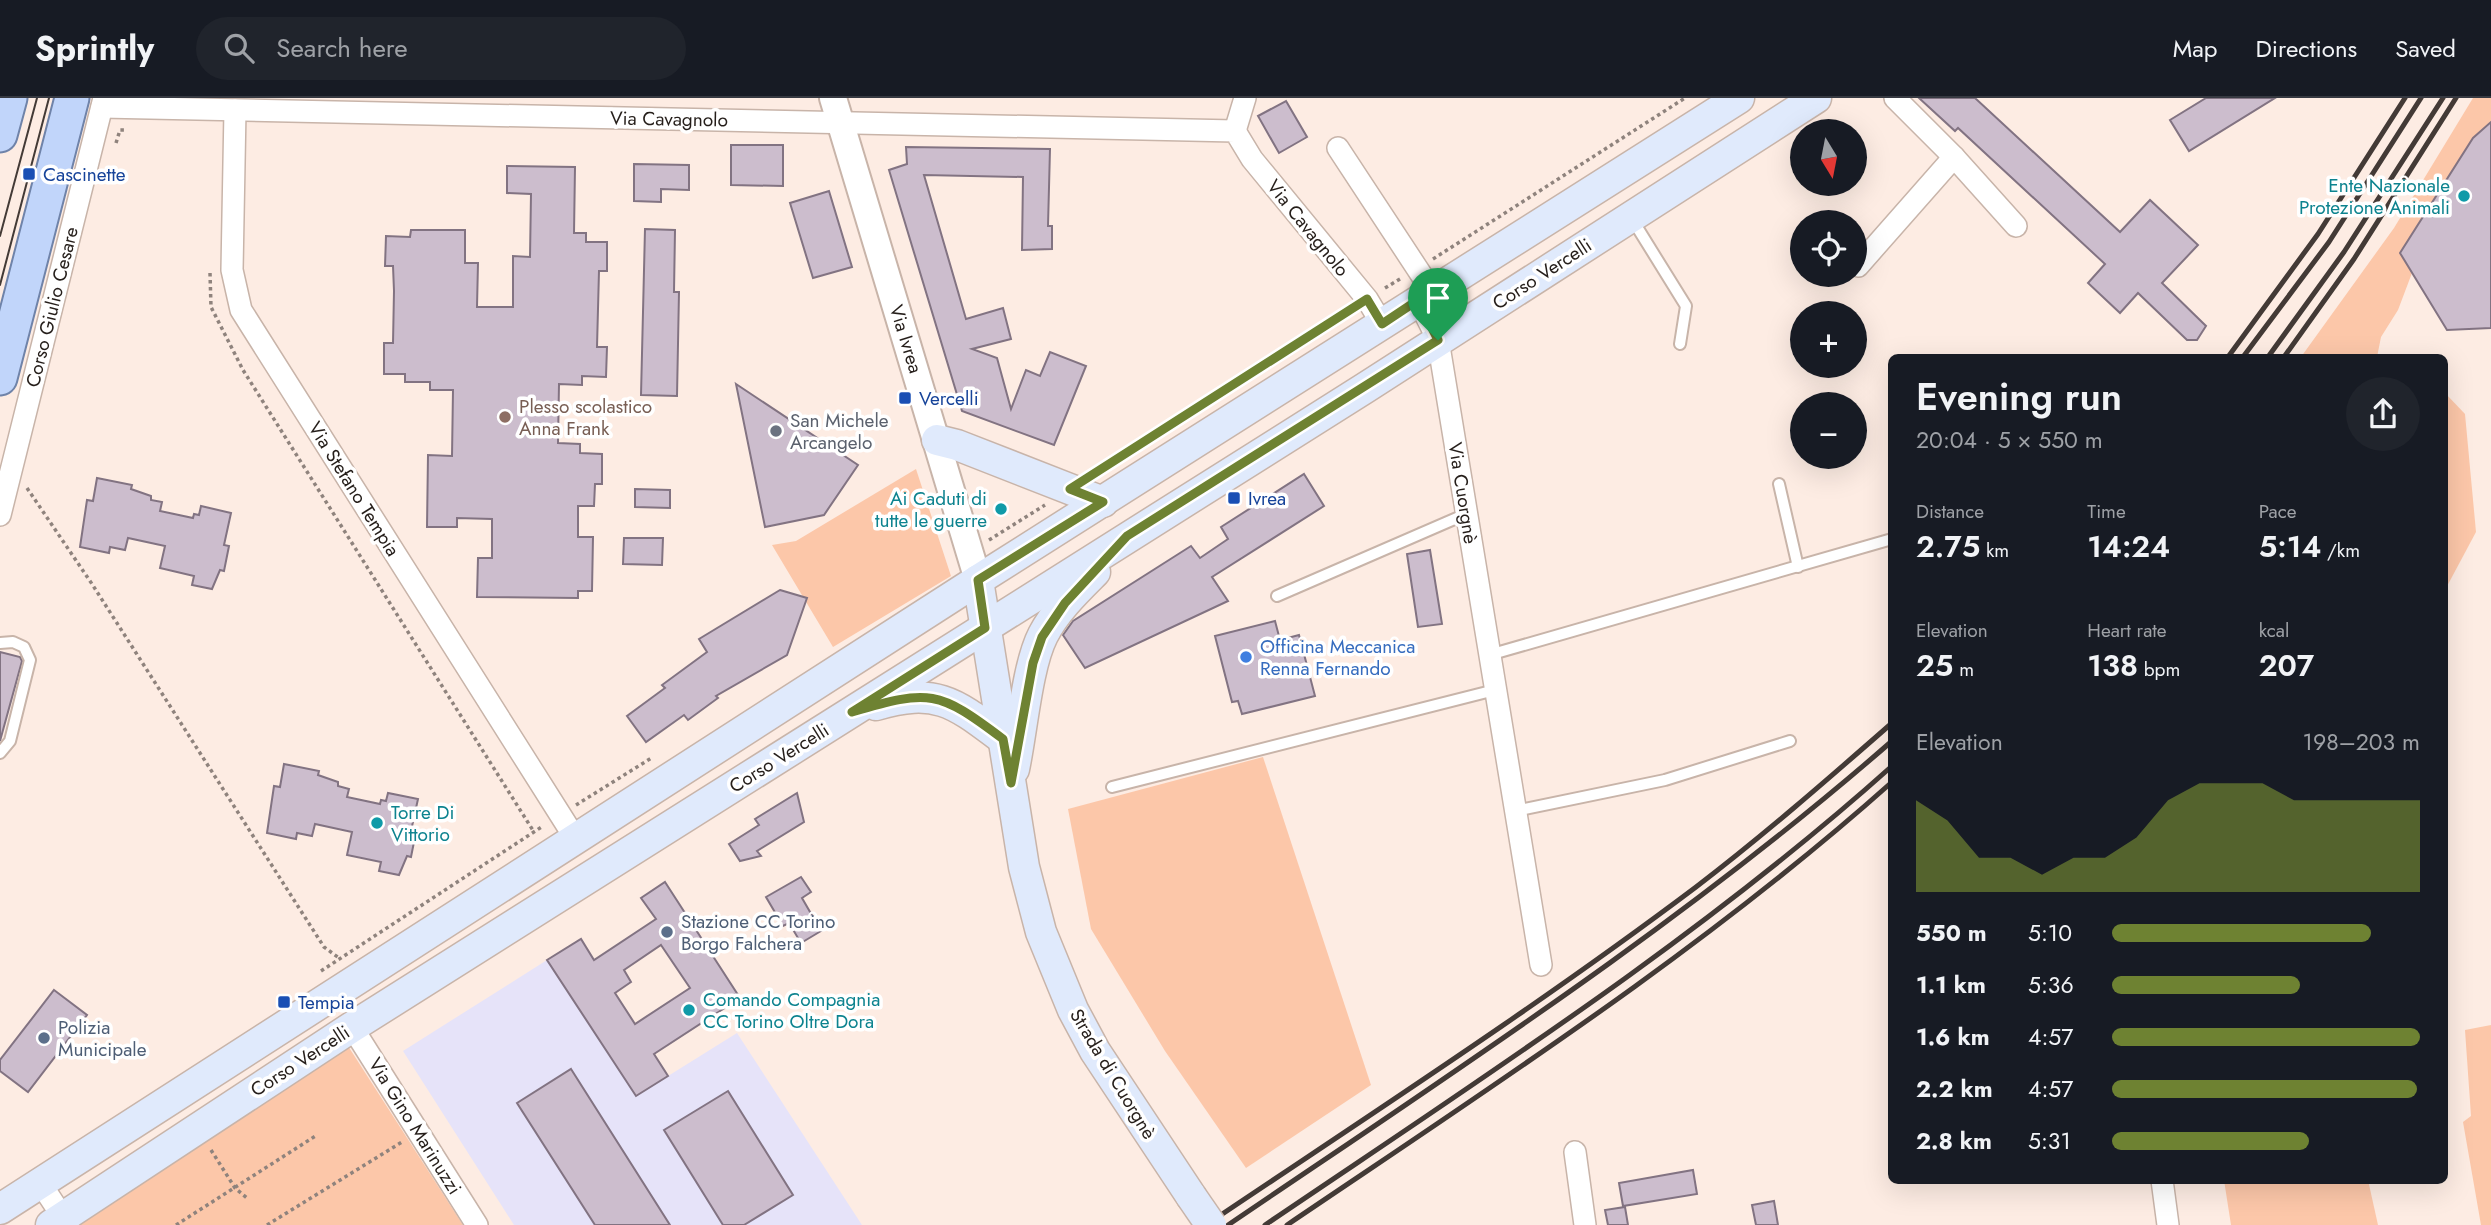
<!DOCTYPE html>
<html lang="en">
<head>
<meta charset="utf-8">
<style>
  :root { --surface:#171b24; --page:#20242c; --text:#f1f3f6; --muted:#9ea1a6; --line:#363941; --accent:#6e8232 }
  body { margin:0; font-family:Jost,sans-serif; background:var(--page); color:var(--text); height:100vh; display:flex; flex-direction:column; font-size:26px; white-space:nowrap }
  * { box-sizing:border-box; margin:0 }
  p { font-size:23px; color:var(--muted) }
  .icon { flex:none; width:38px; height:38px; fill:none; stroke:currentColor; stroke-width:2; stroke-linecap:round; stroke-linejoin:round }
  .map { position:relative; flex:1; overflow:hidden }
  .side { position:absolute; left:1888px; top:256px; width:560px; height:830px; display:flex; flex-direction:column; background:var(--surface); border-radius:10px; box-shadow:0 7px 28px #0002 }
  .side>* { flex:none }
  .needle { width:46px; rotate:170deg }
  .buttons { position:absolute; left:1790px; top:21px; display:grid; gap:14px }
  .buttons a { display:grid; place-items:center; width:77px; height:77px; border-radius:50%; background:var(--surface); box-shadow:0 7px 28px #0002; font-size:35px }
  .pin { position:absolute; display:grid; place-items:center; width:60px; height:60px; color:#fff; margin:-72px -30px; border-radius:50% 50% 50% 0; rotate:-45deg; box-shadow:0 0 7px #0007 }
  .pin .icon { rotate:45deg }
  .round { display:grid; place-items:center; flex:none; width:74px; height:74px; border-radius:37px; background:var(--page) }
  .head { display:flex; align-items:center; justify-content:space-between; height:119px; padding:0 28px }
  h1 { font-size:38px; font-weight:600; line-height:52px }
  .stats { display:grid; grid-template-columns:repeat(3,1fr); gap:10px; height:119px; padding:7px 28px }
  .stats div { display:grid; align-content:center }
  .stats b { font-size:30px; font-weight:600 }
  .stats small { font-size:19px; font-weight:400 }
  .stats p { font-size:19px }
  .chart { height:196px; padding:14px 28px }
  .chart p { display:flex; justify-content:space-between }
  .chart svg { width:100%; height:126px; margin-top:7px; fill:var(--accent); opacity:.7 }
  ul { padding:0 28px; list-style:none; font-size:23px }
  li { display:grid; grid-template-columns:112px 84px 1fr; align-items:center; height:52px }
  li i { height:18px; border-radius:9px; background:var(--accent) }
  header { display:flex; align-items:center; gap:42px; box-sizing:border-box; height:98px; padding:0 35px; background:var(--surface); border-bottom:2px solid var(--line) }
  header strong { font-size:33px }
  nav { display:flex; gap:38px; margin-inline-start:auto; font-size:24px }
  .search { width:490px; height:63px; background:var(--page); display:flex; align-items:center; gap:18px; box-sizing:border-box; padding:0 24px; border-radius:38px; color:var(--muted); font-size:26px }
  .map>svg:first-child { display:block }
</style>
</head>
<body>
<header>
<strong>Sprintly</strong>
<div class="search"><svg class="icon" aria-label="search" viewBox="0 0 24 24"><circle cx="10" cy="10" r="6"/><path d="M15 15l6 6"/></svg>Search here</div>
<nav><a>Map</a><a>Directions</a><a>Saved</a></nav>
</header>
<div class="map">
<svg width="2491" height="1127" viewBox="0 0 2491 1127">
  <rect width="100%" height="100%" fill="#fdece3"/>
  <!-- education -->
  <path fill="#e6e3f9" d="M547,862L636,998L737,935L862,1127H514L403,953Z"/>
  <!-- green -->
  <g fill="#fcc7a9">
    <path d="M2473,0H2491V29L2415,167L2398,212L2381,239L2377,259H2301L2394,130Z"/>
    <path d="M2445,295L2465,316L2476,434L2445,492Z"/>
    <path d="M916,371L951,478L833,549L772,447L796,443Z"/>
    <path d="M1263,659L1371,987L1246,1070L1165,953L1091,831L1068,711Z"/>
    <path d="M2491,927V1127H2481L2463,1024L2471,1018L2465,932Z"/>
    <path d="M348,948L463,1127H77Z"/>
    <path d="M2224,1082H2368L2378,1127H2231Z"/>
  </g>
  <!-- building -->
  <g fill="#ccbdcd" stroke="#827382" stroke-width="2" fill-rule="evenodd">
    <path d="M1919,0H1975L2120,134L2150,102L2198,147L2162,185L2206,228L2197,242H2187L2138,195L2120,215L2088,185L2105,166L1958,30L1955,33Z"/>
    <path d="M2206,0H2275L2189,53L2170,22Z"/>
    <path d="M1286,3L1307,39L1279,55L1258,18Z"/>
    <path d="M2491,24V230L2447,232L2400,155L2473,40Z"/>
    <path d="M731,47H783V88L731,87Z"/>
    <path d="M906,49L1050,51L1048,128H1052V151L1022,152L1023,79L924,77L966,221L1003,210L1011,241L972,251L997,260L1011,311L1026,272L1040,278L1050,254L1086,268L1054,347L962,313L889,72L907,66Z"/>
    <path d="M634,66L689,67V92L661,91V104L634,103Z"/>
    <path d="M507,68L575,69L574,135H586V144H607V173H599L597,249H607L606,279L582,278V287L559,286L558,345L580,346V355L602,356V386H595L594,408H578V439H593L592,493H578V500L477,499L478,460H492V421L457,420V429H427L428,357L452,358L453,292H430V284H405V276H384V245H393L394,193L393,168H385L386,138L410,139L411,132H465V165H478L477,209H513V158L530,159L531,96L507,95Z"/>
    <path d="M829,93L852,169L813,180L790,105Z"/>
    <path d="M645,131L675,132L674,194H679L677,298L641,297Z"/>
    <path d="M736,286L858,367L824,417L765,429Z"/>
    <path d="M1304,376L1324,408L1212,479L1228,503L1085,570L1063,537L1073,523L1191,448L1200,460L1228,441L1221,429Z"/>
    <path d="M97,380L132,387L131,391L151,398V402L162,404L160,413L193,420L194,416L199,417L201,408L231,415L224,447L229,448L224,473L220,472L212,491L192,487L194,478L160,470L165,448L128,440L125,452L110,449L109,455L80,449L87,402L93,403Z"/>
    <path d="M635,391L670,392V410L635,409Z"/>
    <path d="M624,440H663L662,467L623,466Z"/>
    <path d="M1430,452L1442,526L1418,529L1407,456Z"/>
    <path d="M780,492L807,500L787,557L716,598L718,600L688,622L684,617L646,644L627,618L665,590L662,587L707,554L699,541Z"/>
    <path d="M1275,523L1280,542L1299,537L1315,598L1242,616L1238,603L1232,604L1215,538Z"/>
    <path d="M0,554L20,559L22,563L0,643Z"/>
    <path d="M284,666L319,673L318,677L338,684V688L349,691L347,699L380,706L381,702L386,703L388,695L418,701L411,733L416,734L411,759L407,758L399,777L379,773L381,764L347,757L352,734L315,726L312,738L297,735L296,741L267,735L274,688L280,689Z"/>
    <path d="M797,695L804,724L757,753L761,758L740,763L729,746L759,727L755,721Z"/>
    <path d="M801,779L811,794L802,800L821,833L801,845L789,825L783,828L766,799Z"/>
    <path d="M665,784L740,900L654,956L668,978L636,998L547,862L581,841L594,862L656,821L641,800ZM661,847L690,890L635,926L615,895L631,884L624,872Z"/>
    <path d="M54,892L87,917L28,994L0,973V962Z"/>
    <path d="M571,971L670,1127H595L517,1005Z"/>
    <path d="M728,993L793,1097L744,1127H723L664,1032Z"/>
    <path d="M1693,1072L1697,1096L1623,1108L1619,1085Z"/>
    <path d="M1774,1103L1778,1127H1756L1752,1107Z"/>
    <path d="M1625,1109L1628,1127H1608L1605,1112Z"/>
  </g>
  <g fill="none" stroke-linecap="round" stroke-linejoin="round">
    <defs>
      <g id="service">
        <path d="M1632,121L1686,208L1680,246"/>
        <path d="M1779,386L1798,469"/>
        <path d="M1277,498L1466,416"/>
        <path d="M0,545L13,544L24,549L30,562L10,643L0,655"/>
        <path d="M1489,557L1892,441"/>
        <path d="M1112,689L1495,592"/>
        <path d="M1515,713L1665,682L1790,643"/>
      </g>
      <g id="minor">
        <path d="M1895,0L1954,59L2016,128"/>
        <path d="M102,9L1235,33L1252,61L1367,201L1382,226"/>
        <path d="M235,12L232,172L241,212L575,740"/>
        <path d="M1235,33L1245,0"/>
        <path d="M1338,50L1432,193"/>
        <path d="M1858,168L1954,59"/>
        <path d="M1418,202L1438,242L1541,867"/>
        <path d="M0,417L104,0"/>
        <path d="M352,929L477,1127"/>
        <path d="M1575,1054L1585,1127"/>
        <path d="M2162,1082L2168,1127"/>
        <path d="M41,1086L68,1127"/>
      </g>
      <path id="tertiary" d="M833,0L978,482"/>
      <g id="secondary">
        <path d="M937,342L957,347L1103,404"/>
        <path d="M978,482L1024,769L1041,834L1073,912L1095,953L1191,1098"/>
        <path d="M876,607C937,589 955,605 1003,641"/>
        <path d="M1014,671C1022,634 1027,568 1043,537C1056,512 1076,493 1095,474"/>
        <path d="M0,1111L978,482L1739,0"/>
        <path d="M51,1127L352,929L1365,290L1816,0"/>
      </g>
      <g id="primary">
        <path d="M0,37L10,0"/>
        <path d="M0,280L72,0"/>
      </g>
    </defs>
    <!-- service casing -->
    <use href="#service" stroke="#c8b4a9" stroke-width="14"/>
    <!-- minor casing -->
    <use href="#minor" stroke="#c8b4a9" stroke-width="24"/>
    <!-- tertiary casing -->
    <use href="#tertiary" stroke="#c8b4a9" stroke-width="30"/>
    <!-- secondary casing -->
    <use href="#secondary" stroke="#c8b4a9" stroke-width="33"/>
    <!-- primary casing -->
    <use href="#primary" stroke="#6f83a9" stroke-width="37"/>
    <!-- path -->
    <g stroke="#8f837d" stroke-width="3.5" stroke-dasharray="3.5 3.5" stroke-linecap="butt">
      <path d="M116,45L120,32H124"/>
      <path d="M1433,161L1685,0"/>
      <path d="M210,175L211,209L243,272L534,734"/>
      <path d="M1385,190L1400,181"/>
      <path d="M1096,374L1349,213"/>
      <path d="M27,390L92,486L324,849L339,860"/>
      <path d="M989,442L1045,407"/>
      <path d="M576,707L653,659"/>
      <path d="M321,873L543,728"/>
      <path d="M211,1052L235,1090L247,1100"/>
      <path d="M176,1127L317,1037"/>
      <path d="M267,1127L402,1044"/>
    </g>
    <!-- service -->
    <use href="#service" stroke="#fff" stroke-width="10"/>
    <!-- minor -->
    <use href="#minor" stroke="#fff" stroke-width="21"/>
    <!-- tertiary -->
    <use href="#tertiary" stroke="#fff" stroke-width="26"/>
    <!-- secondary -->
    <use href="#secondary" stroke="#e0eafc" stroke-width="30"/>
    <!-- primary -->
    <use href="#primary" stroke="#c1d5fa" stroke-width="33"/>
    <!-- tram -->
    <g stroke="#433a36" stroke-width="2">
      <path d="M0,138L37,0"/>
      <path d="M0,187L49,0"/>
    </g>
    <!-- rail -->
    <g stroke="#433a36" stroke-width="5">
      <path d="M2228,259L2318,136L2405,0"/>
      <path d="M2243,259L2329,144L2421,0"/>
      <path d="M2268,259L2344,154L2443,0"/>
      <path d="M2284,259L2354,161L2456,0"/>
      <path d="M1206,1127C1371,1016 1538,908 1696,789C1764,737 1828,681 1892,625"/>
      <path d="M1228,1127C1455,973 1685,824 1892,643"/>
      <path d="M1265,1127C1479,982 1699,841 1892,668"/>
      <path d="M1287,1127C1494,987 1705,851 1892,684"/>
    </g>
    <defs>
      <path id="secondary-bridge" d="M1191,1098L1211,1127"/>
    </defs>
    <!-- secondary-bridge casing -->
    <use href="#secondary-bridge" stroke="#c8b4a9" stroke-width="33" stroke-linecap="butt"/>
    <!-- secondary-bridge -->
    <use href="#secondary-bridge" stroke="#e0eafc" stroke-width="30"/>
  </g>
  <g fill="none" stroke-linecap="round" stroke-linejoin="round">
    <defs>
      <path id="route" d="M1367,201L1382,226L1418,202L1438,242L1127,438L1065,505L1042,539L1033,565L1011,685L1003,641C938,592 930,591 852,614L985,530L978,482L1103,404L1070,391Z"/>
    </defs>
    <!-- route casing -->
    <use href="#route" stroke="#fff" stroke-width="14"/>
    <!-- route -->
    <use href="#route" stroke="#6e8232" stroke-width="9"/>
  </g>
  <!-- markers -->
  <g fill="#1a4fb4" stroke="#fff" stroke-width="2.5">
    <rect x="22" y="69" width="14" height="14" rx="3.5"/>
    <rect x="898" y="293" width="14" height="14" rx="3.5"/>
    <rect x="1227" y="393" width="14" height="14" rx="3.5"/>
    <rect x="277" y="897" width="14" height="14" rx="3.5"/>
  </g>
  <g fill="#0f9aa8" stroke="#fff" stroke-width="2.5">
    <circle cx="2464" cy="98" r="7"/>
    <circle cx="1001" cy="411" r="7"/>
    <circle cx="377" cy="725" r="7"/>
    <circle cx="689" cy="912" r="7"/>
  </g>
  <circle fill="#8d6e63" stroke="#fff" stroke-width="2.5" cx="505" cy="319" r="7"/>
  <circle fill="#6b7280" stroke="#fff" stroke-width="2.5" cx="776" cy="333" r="7"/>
  <circle fill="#3f7fe0" stroke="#fff" stroke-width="2.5" cx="1246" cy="559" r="7"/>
  <g fill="#5c6f8a" stroke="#fff" stroke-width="2.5">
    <circle cx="667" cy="834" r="7"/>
    <circle cx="44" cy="940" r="7"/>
  </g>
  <g text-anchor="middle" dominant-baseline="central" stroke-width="7" stroke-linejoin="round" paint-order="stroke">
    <!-- street labels -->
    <g font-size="19" fill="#251e1a" stroke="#fff">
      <text transform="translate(669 21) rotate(1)">Via Cavagnolo</text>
      <text transform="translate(1308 130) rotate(51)">Via Cavagnolo</text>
      <text transform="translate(1542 176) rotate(-33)">Corso Vercelli</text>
      <text transform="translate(52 209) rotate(-76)">Corso Giulio Cesare</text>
      <text transform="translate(906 241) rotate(73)">Via Ivrea</text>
      <text transform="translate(354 391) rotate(58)">Via Stefano Tempia</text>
      <text transform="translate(1463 395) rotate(81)">Via Cuorgnè</text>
      <text transform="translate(779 660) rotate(-32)">Corso Vercelli</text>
      <text transform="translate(300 963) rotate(-33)">Corso Vercelli</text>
      <text transform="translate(1113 976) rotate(59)">Strada di Cuorgnè</text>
      <text transform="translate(415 1028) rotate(58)">Via Gino Marinuzzi</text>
    </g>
    <!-- transit labels -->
    <g font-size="19" fill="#164399" stroke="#fff" text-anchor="start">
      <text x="43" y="76">Cascinette</text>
      <text x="919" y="300">Vercelli</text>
      <text x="1248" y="400">Ivrea</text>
      <text x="298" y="904">Tempia</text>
    </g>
    <!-- culture labels -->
    <g font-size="19" fill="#0d838f" stroke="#fff" text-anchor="end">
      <text x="2450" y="87">Ente Nazionale<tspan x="2450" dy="22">Protezione Animali</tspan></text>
      <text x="987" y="400">Ai Caduti di<tspan x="987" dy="22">tutte le guerre</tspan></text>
      <text x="391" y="714" text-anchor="start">Torre Di<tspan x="391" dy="22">Vittorio</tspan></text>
      <text x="703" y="901" text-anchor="start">Comando Compagnia<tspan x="703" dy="22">CC Torino Oltre Dora</tspan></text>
    </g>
    <!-- education labels -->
    <g font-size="19" fill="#785e54" stroke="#fff" text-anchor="start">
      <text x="519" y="308">Plesso scolastico<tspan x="519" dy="22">Anna Frank</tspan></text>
    </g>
    <!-- worship labels -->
    <g font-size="19" fill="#5b616d" stroke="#fff" text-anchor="start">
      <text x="790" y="322">San Michele<tspan x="790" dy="22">Arcangelo</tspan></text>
    </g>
    <!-- shop labels -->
    <g font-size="19" fill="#366cbe" stroke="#fff" text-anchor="start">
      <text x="1260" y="548">Officina Meccanica<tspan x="1260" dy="22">Renna Fernando</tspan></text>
    </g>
    <!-- service labels -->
    <g font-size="19" fill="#4e5e75" stroke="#fff" text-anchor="start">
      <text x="681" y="823">Stazione CC Torino<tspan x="681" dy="22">Borgo Falchera</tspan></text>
      <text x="58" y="929">Polizia<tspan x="58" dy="22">Municipale</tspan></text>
    </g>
  </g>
</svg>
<div class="buttons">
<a><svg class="needle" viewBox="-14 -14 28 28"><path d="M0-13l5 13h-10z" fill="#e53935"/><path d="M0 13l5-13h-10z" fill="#9ea1a6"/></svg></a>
<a><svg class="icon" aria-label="locate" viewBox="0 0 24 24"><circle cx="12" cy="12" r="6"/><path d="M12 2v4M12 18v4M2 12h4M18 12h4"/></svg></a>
<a>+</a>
<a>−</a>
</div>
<div class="pin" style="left:1438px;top:242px;background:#1e9e55"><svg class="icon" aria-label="arrive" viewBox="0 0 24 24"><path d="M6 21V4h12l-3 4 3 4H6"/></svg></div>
<section class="side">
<div class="head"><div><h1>Evening run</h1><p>20:04 · 5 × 550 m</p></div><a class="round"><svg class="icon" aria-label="share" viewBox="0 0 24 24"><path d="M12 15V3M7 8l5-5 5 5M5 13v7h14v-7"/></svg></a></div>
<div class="stats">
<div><p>Distance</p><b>2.75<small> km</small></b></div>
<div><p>Time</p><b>14:24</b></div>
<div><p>Pace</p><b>5:14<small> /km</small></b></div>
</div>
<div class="stats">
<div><p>Elevation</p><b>25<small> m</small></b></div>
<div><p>Heart rate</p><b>138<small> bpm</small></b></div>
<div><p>kcal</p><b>207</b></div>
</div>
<div class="chart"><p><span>Elevation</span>198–203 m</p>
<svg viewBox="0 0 160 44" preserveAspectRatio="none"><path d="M0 44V12L10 19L20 32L30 32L40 38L50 32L60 32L70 25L80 12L90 6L100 6L110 6L120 12L130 12L140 12L150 12L160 12V44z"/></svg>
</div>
<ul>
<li><b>550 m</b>5:10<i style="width:84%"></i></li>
<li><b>1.1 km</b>5:36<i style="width:61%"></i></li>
<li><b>1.6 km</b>4:57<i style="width:100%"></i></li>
<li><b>2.2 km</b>4:57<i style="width:99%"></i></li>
<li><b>2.8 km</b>5:31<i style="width:64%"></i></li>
</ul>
</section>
</div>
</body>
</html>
